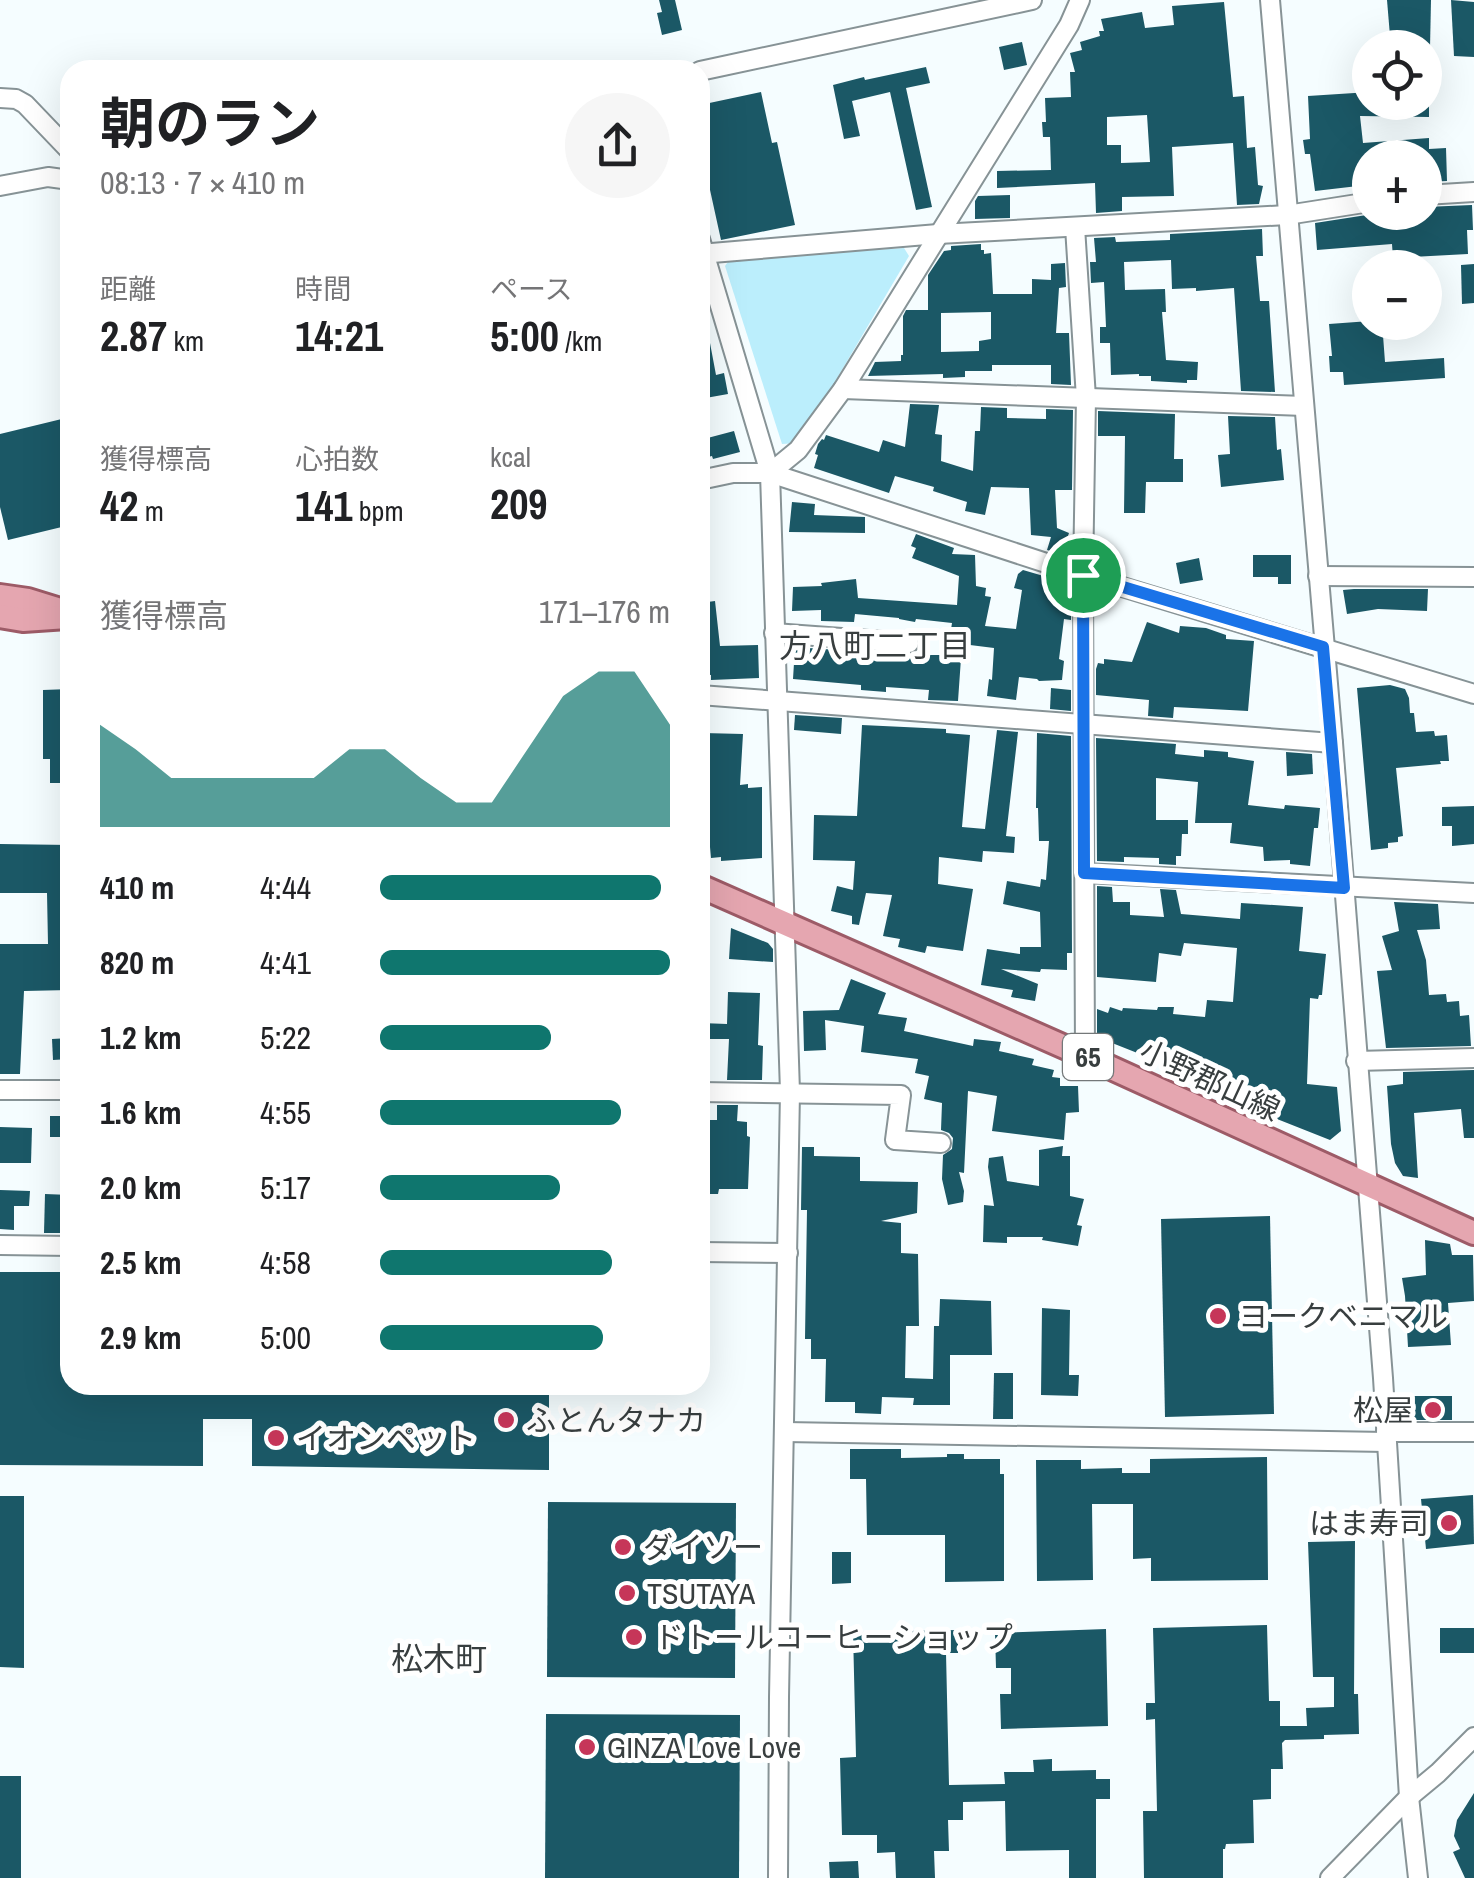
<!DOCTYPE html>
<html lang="ja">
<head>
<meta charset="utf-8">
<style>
  :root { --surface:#fff; --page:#f6f6f6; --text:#202124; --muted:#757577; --accent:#0f766e }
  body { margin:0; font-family:"Archivo Narrow","Noto Sans JP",sans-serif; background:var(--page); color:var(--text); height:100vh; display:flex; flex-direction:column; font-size:38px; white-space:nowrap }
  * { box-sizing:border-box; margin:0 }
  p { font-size:32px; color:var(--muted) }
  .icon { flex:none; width:55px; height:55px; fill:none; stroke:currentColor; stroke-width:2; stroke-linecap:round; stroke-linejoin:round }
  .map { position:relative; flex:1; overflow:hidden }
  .drawer { position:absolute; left:60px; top:60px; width:650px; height:1335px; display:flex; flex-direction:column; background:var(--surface); border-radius:30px; box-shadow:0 10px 40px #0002 }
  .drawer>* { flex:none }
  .buttons { position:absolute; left:1352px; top:30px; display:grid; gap:20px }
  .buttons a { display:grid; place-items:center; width:90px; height:90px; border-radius:50%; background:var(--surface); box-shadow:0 10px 40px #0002; font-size:50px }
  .pin { position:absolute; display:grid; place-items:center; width:85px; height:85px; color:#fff; margin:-42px; border:5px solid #fff; border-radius:50%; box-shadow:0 2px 10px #0007 }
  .round { display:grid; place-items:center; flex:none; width:105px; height:105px; border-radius:52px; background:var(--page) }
  .head { display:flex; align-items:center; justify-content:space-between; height:170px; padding:0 40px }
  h1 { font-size:55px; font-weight:700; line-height:75px }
  .metrics { display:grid; grid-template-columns:repeat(3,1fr); gap:15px; height:170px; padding:10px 40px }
  .metrics div { display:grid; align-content:center }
  .metrics b { font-size:42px; font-weight:700 }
  .metrics small { font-size:28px; font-weight:400 }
  .metrics p { font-size:28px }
  .chart { height:280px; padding:20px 40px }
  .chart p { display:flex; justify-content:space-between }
  .chart svg { width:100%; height:180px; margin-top:10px; fill:var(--accent); opacity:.7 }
  ul { padding:0 40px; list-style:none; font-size:32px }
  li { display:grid; grid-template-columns:160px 120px 1fr; align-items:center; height:75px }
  li i { height:25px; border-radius:12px; background:var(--accent) }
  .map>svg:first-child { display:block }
</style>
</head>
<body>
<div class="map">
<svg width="1474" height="1878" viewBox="0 0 1474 1878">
  <rect width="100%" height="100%" fill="#f5fdff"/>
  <!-- green -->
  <path fill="#bbeefc" d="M904,248L909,256L799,443L782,444L725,266L730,259Z"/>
  <!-- building -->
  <g fill="#1b5866" fill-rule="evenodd">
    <path d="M659,0H675L682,30L662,35L657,13L662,12Z"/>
    <path d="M1387,0H1431L1430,48H1391Z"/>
    <path d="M1451,0L1474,2V57L1454,56Z"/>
    <path d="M1224,2L1233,97L1244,96L1247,148L1255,147L1258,185L1263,186L1259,204L1237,205L1233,143L1172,147L1174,196L1122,197V211L1096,213L1095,183L997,188V171L1051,170L1050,137H1043L1042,122H1046L1045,98L1071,97L1070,72H1075L1070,53L1082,50L1080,42L1100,36L1099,31H1104L1101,19L1142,12L1145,28L1174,25L1172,6ZM1147,115L1150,162L1121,163V145H1107V117Z"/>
    <path d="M1022,42L1027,65L1004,70L999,47Z"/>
    <path d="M926,67L930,83L906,88L932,207L916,210L890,92L852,101L860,136L844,139L833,85L864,77L865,80Z"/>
    <path d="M761,92L772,143L777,142L795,225L721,240L703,158H705L700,134V105Z"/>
    <path d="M1370,92V102H1429V117L1360,116L1363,143L1429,138V149L1446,148L1447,181L1428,182V176H1425V158H1370V175H1356L1358,186L1315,191L1310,154H1305L1303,140L1310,139L1308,96Z"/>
    <path d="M1010,195V218L975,219V201L978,196Z"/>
    <path d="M1472,205L1473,230H1467L1468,254L1393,258L1392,244L1317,250L1315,223L1373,214L1425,212V207Z"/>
    <path d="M1262,229L1263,256H1256L1260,301H1269L1275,392L1241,391L1234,288L1196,291V288L1172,289L1171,260L1124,262L1125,290L1165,289L1166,312H1162L1166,360L1198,362L1197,380H1187V383L1151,381V376H1139V374L1111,375L1110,343H1100V327H1106L1104,282L1091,283L1090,262H1096L1094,238L1115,237L1116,242L1170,240V234Z"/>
    <path d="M981,244V250H984V254L991,253L993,294H1032V279L1051,280V264L1065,263L1066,287L1059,288L1056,333H1069L1071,385L1051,384V365H992V371H965V377L943,378V374L868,376L875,362L901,361V355H903V316L906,310H928V275L944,251L951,250V246ZM991,312V339L979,341V351L941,352V313Z"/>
    <path d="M1474,264V303L1462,304L1461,265Z"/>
    <path d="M1370,321L1382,322L1385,362L1444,358L1445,378L1344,385L1343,372H1330L1329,356H1332L1329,324Z"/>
    <path d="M707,327L716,375L724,373L728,394L700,399V328Z"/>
    <path d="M910,404L939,405L935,434L942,435L941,461L973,471L975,431H980L981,407L1007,408V418L1046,419V409L1073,410L1072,490H1055L1057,528L1069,533L1067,539L1071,541V557L1047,550L1051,537L1031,535L1029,488L991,487L985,515L965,511L967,502L933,491L934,487L895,476L889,493L814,468L818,455L815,454L818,444L822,439L824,440L826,435L879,452L883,440L905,447Z"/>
    <path d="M1098,411L1175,414L1174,459H1183V482H1146L1145,513H1124L1125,436H1098Z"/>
    <path d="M1228,416L1275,417L1277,450L1281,449L1284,480L1221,487L1218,455L1230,454Z"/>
    <path d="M70,417V525L8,540L0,507V434Z"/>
    <path d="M734,431L740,452L713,459L712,456L700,459V440Z"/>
    <path d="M792,502L815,504L814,515L865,517V533L789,532Z"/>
    <path d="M916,534L954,548L952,554L975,555L976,586L986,588L985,596L991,597L985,626L1016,629L1022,590L1014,588L1018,574L1023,570L1071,584V620L1064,619L1059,659L1064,661L1062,680L1039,681L1037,679L1019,677L1016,700L987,696L989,679L992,680L994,648L962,644L958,701L928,700L929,690L886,687V692L861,690V685L793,679L795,647L908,655H947L952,623L916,619L915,622L899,619V618L855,614L854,622L821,621V610L792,611L793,587L822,586L821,583L856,579L858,598L957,605L959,576L912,558L916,548L911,546Z"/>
    <path d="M1253,555H1291V584H1278V577H1253Z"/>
    <path d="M1199,558L1203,580L1180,584L1176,563Z"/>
    <path d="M1354,589H1428L1427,611L1378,609L1347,614L1343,590Z"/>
    <path d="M715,601L720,646L758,645L759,678L711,680V675L700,674V603Z"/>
    <path d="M1147,622L1179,633L1180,626L1206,628L1226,635V639L1254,641L1248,711L1174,707L1173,718L1148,716L1149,700L1096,695V669L1098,663L1104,664V659L1132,662Z"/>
    <path d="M1390,685L1405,689L1409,698L1410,713H1414L1416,732L1434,731L1435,736L1447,735L1449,761H1440L1441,764L1396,768L1403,836L1398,837V842L1388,843V848L1371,850L1357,688Z"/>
    <path d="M1051,688L1071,690V711L1050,709Z"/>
    <path d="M70,689V732H64V770H70V783H50V759H43V690Z"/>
    <path d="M795,715L842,718L841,734L794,730Z"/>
    <path d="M862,725L946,729V733L970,735L962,827L985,829L997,730L1018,732L1006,836L1015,837L1014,853L983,851L982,862L939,857L938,884L973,889L963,951L927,946L925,953L898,947L900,939L883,936L892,895L866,893L859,925L852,924V916L831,911L837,886L853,890L855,861L813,860L814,815L857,816Z"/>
    <path d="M703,733L743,734L740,785L748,784V788L762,787V858L721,861V857L711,858L710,847H700V765Z"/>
    <path d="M1037,733L1071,736L1072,953H1067V970L1041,969L1040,972L1001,969L1038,984L1035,1001L1011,997L1013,990L981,985L987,949L1020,954V947H1041L1040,912L1003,904L1007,881L1040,887L1041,879L1046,880L1049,841H1039L1038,808H1036Z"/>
    <path d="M1096,738L1176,744L1175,754L1204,757V750L1228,752V757L1254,761L1248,805L1284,809L1285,805L1320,808L1318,828H1314L1310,866L1290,864V860L1264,861L1263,847L1230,843L1232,823H1195L1198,782L1156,778V820H1188V834H1182L1181,856H1176V865L1159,864V858L1124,857V862L1097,861Z"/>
    <path d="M1286,752L1312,754L1313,774L1287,776Z"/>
    <path d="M1474,806V844L1452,846V826H1442V807Z"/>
    <path d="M0,844L70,845V990L24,991L20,1074H0V944H48L47,893H0Z"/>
    <path d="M1097,886L1112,887L1113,902H1130V915L1164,917L1160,889L1176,890L1181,914L1240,919L1241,903L1303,907L1299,951L1326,954L1322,995H1319L1318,999L1310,998L1307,1084L1337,1087L1341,1131L1330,1140L1277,1119L1278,1110L1257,1108V1097L1231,1095L1232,1088L1209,1085V1082L1179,1074L1155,1060L1097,1037V1009L1108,1013L1110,1007L1122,1011L1123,1008L1157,1010L1158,1007H1174L1173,1014L1205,1017L1207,1000L1233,1002L1237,948L1184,943L1181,956L1159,953L1156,982L1097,977Z"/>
    <path d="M1394,902L1438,904L1440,929L1417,930L1426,960L1429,995L1446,994L1447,1002L1459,1001L1460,1016L1469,1015L1471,1046L1386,1048L1377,971L1392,970L1382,936L1399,931Z"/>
    <path d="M731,928L768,943L773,949V962L729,959Z"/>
    <path d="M851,979L886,993L878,1014L907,1018L904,1031L973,1046L974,1039L1001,1042L999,1051L1034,1059L1032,1065L1054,1070L1052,1077L1060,1078V1086H1078L1079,1112L1066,1113L1064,1140L992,1131L997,1096L968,1091L964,1173L959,1172L964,1191L963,1202L948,1205L942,1179L943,1155L952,1149L953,1138L949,1133L941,1130L942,1103L924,1099L929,1076L915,1073L918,1059L861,1052L864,1026L825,1020L826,1050L804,1051L803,1011L839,1010Z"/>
    <path d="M728,992L760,993L758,1045L763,1046L762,1080H727L729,1039H701V1023L727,1024Z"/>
    <path d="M70,1038V1059L53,1060L52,1039Z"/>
    <path d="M1474,1070V1138H1464L1461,1109L1414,1113L1418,1178L1403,1176L1395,1163L1391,1144L1387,1086L1403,1084V1072Z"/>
    <path d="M717,1105H738L737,1121L747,1122V1136L750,1137L748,1189H719L718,1194H700V1120H717Z"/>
    <rect x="50" y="1116" width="20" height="21"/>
    <path d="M0,1127L32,1128L31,1163H0Z"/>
    <path d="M1063,1146L1062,1156H1070V1196L1084,1199L1077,1225L1082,1226L1078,1246L1042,1240L1043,1237H1007V1243L983,1242L984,1205L994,1206L988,1167L989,1158L1003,1156L1007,1181L1039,1186V1150Z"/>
    <path d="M802,1147H814V1156L860,1157V1181L918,1182L917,1213L881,1221L901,1223V1253L918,1254L919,1326H906L905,1378L933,1379L934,1326H939L940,1299L991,1301L992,1355H950V1405H913L914,1398L882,1397L881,1414L855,1413V1402H825L826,1359H811V1339H805L807,1210H801Z"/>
    <path d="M0,1190L30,1191L29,1206H14V1230L0,1229Z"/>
    <path d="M45,1194L70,1195V1233H44Z"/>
    <path d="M1270,1216L1274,1414L1165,1417L1161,1219Z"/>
    <path d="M1425,1240L1450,1244L1452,1255H1473L1474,1301L1448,1303L1451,1345L1408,1347L1405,1296L1402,1278L1426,1275Z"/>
    <path d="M0,1272H70V1385H549V1470L252,1466V1419H203V1466L0,1465Z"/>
    <path d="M1042,1308L1070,1310L1069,1375H1079L1078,1396L1041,1395Z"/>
    <path d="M994,1373H1013V1419H993Z"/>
    <rect x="1414" y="1396" width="38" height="24"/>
    <path d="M850,1449H901V1458L947,1457V1454H964V1459H1000V1474H1004V1581L945,1582V1535H867L866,1479H850Z"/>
    <path d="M1267,1457L1268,1580L1151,1581V1558L1133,1559V1504H1092L1093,1580L1037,1581L1036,1460H1081V1469L1122,1468V1473H1150V1459Z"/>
    <path d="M1473,1495L1474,1544L1426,1549L1421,1499Z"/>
    <path d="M0,1496H24V1668L0,1667Z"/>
    <path d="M548,1502L736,1503L735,1678L547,1677Z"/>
    <path d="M1355,1541L1354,1694H1358L1359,1734L1324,1735V1739L1285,1740L1282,1743L1283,1769H1271V1799L1253,1800L1254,1843L1226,1844L1225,1849H1223V1878H1144L1143,1811H1157L1155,1719L1146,1720V1703H1155L1153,1628L1267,1625L1269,1701H1280V1726H1307L1306,1708L1334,1707V1677H1313L1308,1542Z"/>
    <path d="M832,1552H851V1583L832,1584Z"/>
    <rect x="1440" y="1628" width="34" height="25"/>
    <path d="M1106,1629L1108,1726L1001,1729L1000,1694H1011V1668H996L995,1633Z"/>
    <path d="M958,1630V1653H946L949,1785L1005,1784L1004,1772H1034L1033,1760L1052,1759V1771L1096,1770V1779H1110V1799H1096V1878H1069V1850L1006,1851L1005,1801L963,1802V1820H948L949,1851H934L935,1878H896L895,1852L877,1853V1835H842L840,1758L856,1757L853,1632Z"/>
    <path d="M546,1714L740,1715L739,1878H545Z"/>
    <rect x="0" y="1776" width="21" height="102"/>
    <path d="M1474,1793V1878H1465L1453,1852L1460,1849L1454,1836L1457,1820Z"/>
    <path d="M858,1861L859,1878H830L829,1862Z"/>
  </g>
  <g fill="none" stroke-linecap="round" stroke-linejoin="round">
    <defs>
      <g id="minor">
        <path d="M1270,0L1333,743L1383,1378L1409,1797L1418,1878"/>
        <path d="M700,71L1032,0"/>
        <path d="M0,98L16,99L25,104L70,151"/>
        <path d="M0,186L48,177L70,180"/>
        <path d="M1425,195L1474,192"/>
        <path d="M1075,227L1086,398L1083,575L1085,1056"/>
        <path d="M700,239L770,473L790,1092L779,1697L778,1878"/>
        <path d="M700,254L938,234L1287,215L1370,202"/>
        <path d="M843,389L1304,406"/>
        <path d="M770,473L798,450L843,389L1069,25L1080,0"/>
        <path d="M700,480L733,473H770L1083,575L1474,694"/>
        <path d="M1318,576L1474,577"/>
        <path d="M774,633L909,643"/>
        <path d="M700,695L1333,743"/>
        <path d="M1085,873L1474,893"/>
        <path d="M1356,1061L1474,1058"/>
        <path d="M0,1090H70"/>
        <path d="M700,1092L901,1095L895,1140L941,1143"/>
        <path d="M0,1245L70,1246"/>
        <path d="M700,1252L788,1253"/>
        <path d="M785,1432L1386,1442"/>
        <path d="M1386,1432H1474"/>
        <path d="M1330,1878L1409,1797L1438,1773L1474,1737"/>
      </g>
      <g id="major">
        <path d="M0,596L28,600L70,613"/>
        <path d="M0,616L23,620L67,617"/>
        <path d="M700,886L1085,1056L1474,1233"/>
      </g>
    </defs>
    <!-- minor casing -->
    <use href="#minor" stroke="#879396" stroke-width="22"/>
    <!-- major casing -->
    <use href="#major" stroke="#9d5b67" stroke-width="28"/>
    <!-- minor -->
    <use href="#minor" stroke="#fff" stroke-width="18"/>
    <!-- major -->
    <use href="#major" stroke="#e5a6b0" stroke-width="22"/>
  </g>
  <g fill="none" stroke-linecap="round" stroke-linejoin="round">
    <defs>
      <path id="route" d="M1083,575L1323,647L1344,888L1084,873Z"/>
    </defs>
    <!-- route casing -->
    <use href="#route" stroke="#fff" stroke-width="20"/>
    <!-- route -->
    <use href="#route" stroke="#1a73e8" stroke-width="12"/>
  </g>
  <!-- markers -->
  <g fill="#c63659" stroke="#fff" stroke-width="4">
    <circle cx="1218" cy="1316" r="10"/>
    <circle cx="1433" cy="1410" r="10"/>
    <circle cx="506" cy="1420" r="10"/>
    <circle cx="276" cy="1438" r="10"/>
    <circle cx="1449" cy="1523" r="10"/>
    <circle cx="623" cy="1547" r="10"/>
    <circle cx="627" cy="1593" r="10"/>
    <circle cx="634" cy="1637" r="10"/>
    <circle cx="587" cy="1747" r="10"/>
  </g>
  <g text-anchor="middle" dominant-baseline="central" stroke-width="10" stroke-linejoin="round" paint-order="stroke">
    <!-- shield labels -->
    <rect fill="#fff" stroke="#747879" stroke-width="2.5" x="1063" y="1034" width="50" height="46" rx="8"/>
    <g font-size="28" font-weight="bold" fill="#383e3f">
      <text x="1088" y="1057">65</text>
    </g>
    <!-- street labels -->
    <g font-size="30" fill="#383e3f" stroke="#fff">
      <text transform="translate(1210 1080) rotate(25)">小野郡山線</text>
    </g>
    <!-- poi labels -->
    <g font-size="30" fill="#383e3f" stroke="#fff" text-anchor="start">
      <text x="1238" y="1316">ヨークベニマル</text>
      <text x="1413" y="1410" text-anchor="end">松屋</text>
      <text x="526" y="1420">ふとんタナカ</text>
      <text x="296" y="1438">イオンペット</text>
      <text x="1429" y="1523" text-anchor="end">はま寿司</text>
      <text x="643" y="1547">ダイソー</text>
      <text x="647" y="1593">TSUTAYA</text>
      <text x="654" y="1637">ドトールコーヒーショップ</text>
      <text x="607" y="1747">GINZA Love Love</text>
    </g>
    <!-- neighbourhood labels -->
    <g font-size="32" fill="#383e3f" stroke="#fff">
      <text x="875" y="645">方八町二丁目</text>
      <text x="439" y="1658">松木町</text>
    </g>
  </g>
</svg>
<div class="buttons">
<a><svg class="icon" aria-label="locate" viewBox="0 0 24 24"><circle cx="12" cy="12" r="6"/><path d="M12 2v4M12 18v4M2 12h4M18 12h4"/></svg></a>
<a>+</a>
<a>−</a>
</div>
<div class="pin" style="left:1083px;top:575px;background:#1e9e55"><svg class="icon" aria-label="arrive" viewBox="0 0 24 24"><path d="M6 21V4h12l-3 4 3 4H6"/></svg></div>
<section class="drawer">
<div class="head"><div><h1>朝のラン</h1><p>08:13 · 7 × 410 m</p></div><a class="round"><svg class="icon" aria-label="share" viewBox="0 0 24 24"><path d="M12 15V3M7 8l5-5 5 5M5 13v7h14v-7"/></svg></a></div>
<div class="metrics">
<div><p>距離</p><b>2.87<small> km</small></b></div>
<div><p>時間</p><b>14:21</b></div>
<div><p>ペース</p><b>5:00<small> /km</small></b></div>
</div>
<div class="metrics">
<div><p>獲得標高</p><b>42<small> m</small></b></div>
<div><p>心拍数</p><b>141<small> bpm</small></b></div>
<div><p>kcal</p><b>209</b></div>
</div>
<div class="chart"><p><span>獲得標高</span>171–176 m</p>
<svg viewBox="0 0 160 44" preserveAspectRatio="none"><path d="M0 44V19L10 25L20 32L30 32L40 32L50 32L60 32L70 25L80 25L90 32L100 38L110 38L120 25L130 12L140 6L150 6L160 19V44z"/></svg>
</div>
<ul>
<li><b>410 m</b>4:44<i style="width:97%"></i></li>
<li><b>820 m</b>4:41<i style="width:100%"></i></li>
<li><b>1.2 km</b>5:22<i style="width:59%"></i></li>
<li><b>1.6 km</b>4:55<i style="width:83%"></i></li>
<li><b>2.0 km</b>5:17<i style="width:62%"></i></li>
<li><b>2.5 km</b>4:58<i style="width:80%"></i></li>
<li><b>2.9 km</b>5:00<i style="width:77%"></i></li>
</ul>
</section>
</div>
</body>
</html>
